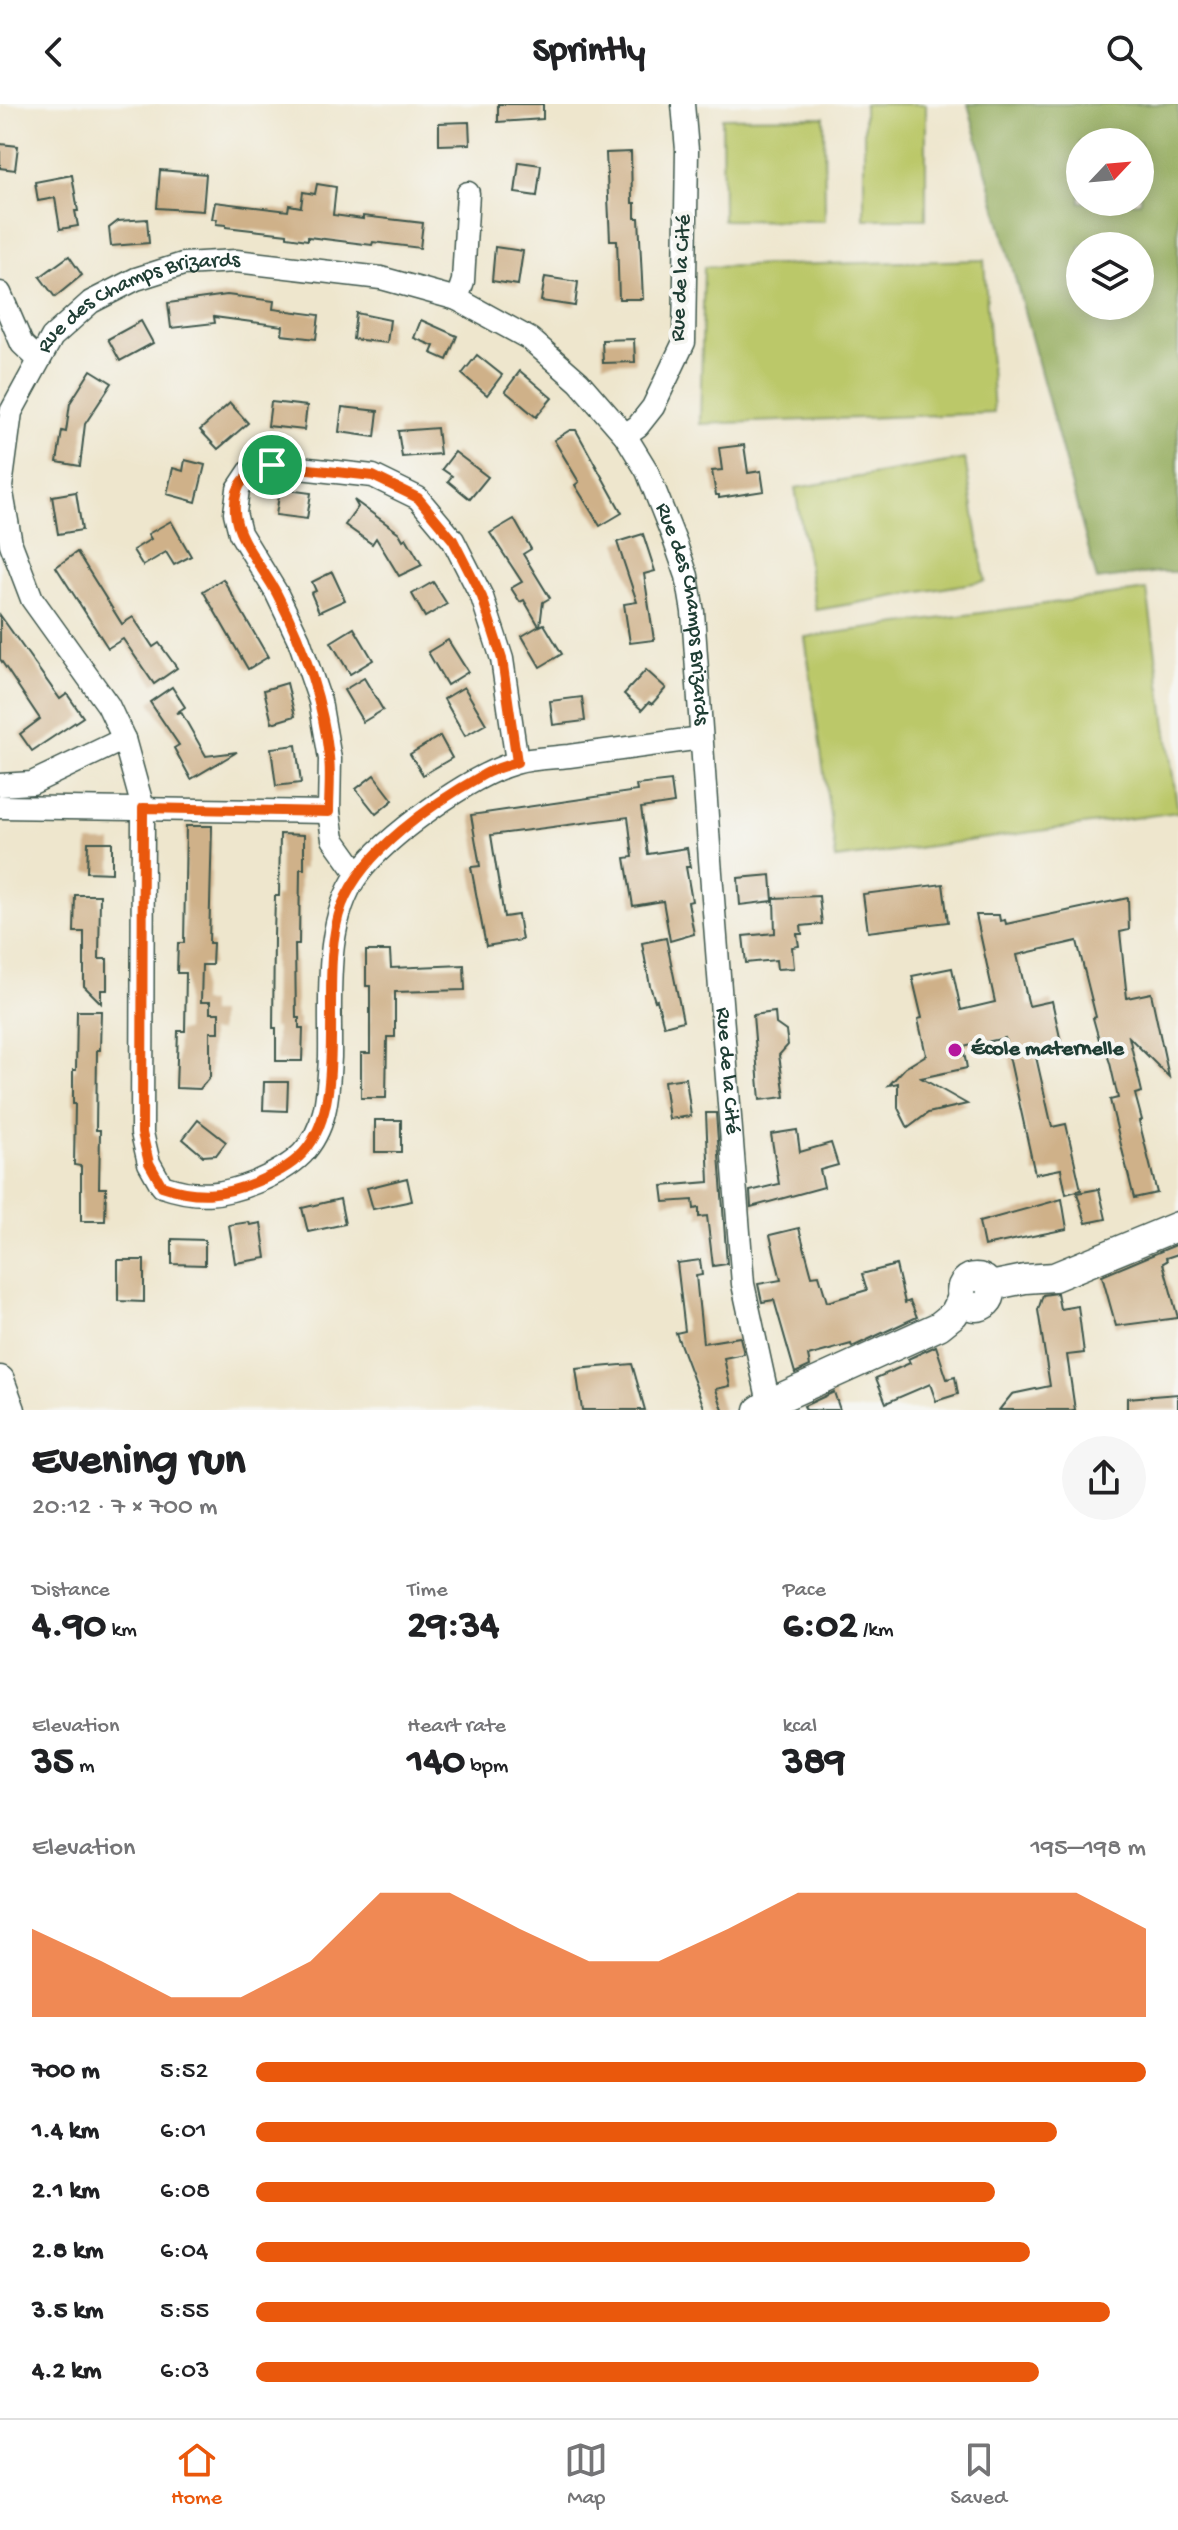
<!DOCTYPE html>
<html lang="en">
<head>
<meta charset="utf-8">
<style>
  :root { --surface:#fff; --page:#f6f6f6; --text:#202124; --muted:#757577; --line:#e0e0e0; --accent:#ea580c }
  body { margin:0; font-family:"Gochi Hand",sans-serif; background:var(--page); color:var(--text); height:100vh; display:flex; flex-direction:column; font-size:30px; white-space:nowrap }
  * { box-sizing:border-box; margin:0 }
  p { font-size:26px; color:var(--muted) }
  .icon { flex:none; width:44px; height:44px; fill:none; stroke:currentColor; stroke-width:2; stroke-linecap:round; stroke-linejoin:round }
  .map { position:relative; height:1306px; overflow:hidden }
  .drawer { display:flex; flex-direction:column; background:var(--surface); flex:1 }
  .drawer>* { flex:none }
  .needle { width:52px; rotate:64deg }
  .controls { position:absolute; left:1066px; top:24px; display:grid; gap:16px }
  .controls a { display:grid; place-items:center; width:88px; height:88px; border-radius:50%; background:var(--surface); box-shadow:0 4px 20px #0003; font-size:40px }
  .pin { position:absolute; display:grid; place-items:center; width:68px; height:68px; color:#fff; margin:-34px; border:4px solid #fff; border-radius:50%; box-shadow:0 2px 8px #0007 }
  .round { display:grid; place-items:center; flex:none; width:84px; height:84px; border-radius:42px; background:var(--page) }
  .summary { display:flex; align-items:center; justify-content:space-between; height:136px; padding:0 32px }
  h1 { font-size:44px; font-weight:700; line-height:60px }
  .figures { display:grid; grid-template-columns:repeat(3,1fr); gap:12px; height:136px; padding:8px 32px }
  .figures div { display:grid; align-content:center }
  .figures b { font-size:40px; font-weight:700 }
  .figures small { font-size:22px; font-weight:400 }
  .figures p { font-size:22px }
  .chart { height:224px; padding:16px 32px }
  .chart p { display:flex; justify-content:space-between }
  .chart svg { width:100%; height:144px; margin-top:8px; fill:var(--accent); opacity:.7 }
  ul { padding:0 32px; list-style:none; font-size:26px }
  li { display:grid; grid-template-columns:128px 96px 1fr; align-items:center; height:60px }
  li i { height:20px; border-radius:10px; background:var(--accent) }
  header { display:flex; justify-content:space-between; align-items:center; height:104px; padding:0 32px; background:var(--surface); font-size:36px; font-weight:700 }
  .tab-bar { display:flex; justify-content:space-around; align-items:center; height:112px; border-top:2px solid var(--line); background:var(--surface); font-size:22px; color:var(--muted) }
  .tab-bar a { display:grid; justify-items:center; gap:4px }
  .tab-bar .selected { color:var(--accent) }
  .map>svg:first-child { display:block }
</style>
</head>
<body>
<header><svg class="icon" aria-label="back" viewBox="0 0 24 24"><path d="M15 5l-7 7 7 7"/></svg>Sprintly<svg class="icon" aria-label="search" viewBox="0 0 24 24"><circle cx="10" cy="10" r="6"/><path d="M15 15l6 6"/></svg></header>
<div class="map">
<svg width="1178" height="1306" viewBox="0 0 1178 1306">
  <rect width="100%" height="100%" fill="#f6f6f2"/>
  <filter id="ink" filterUnits="userSpaceOnUse"><feTurbulence type="fractalNoise" baseFrequency=".0125" numOctaves="2"/><feDisplacementMap in="SourceGraphic" scale="16" xChannelSelector="R" yChannelSelector="G"/><feConvolveMatrix kernelMatrix="1 2 1 2 8 2 1 2 1" color-interpolation-filters="sRGB"/></filter>
  <filter id="wash" filterUnits="userSpaceOnUse"><feTurbulence type="fractalNoise" baseFrequency=".006" numOctaves="4" result="noise"/><feDisplacementMap in="SourceGraphic" scale="32" xChannelSelector="R" yChannelSelector="G"/><feGaussianBlur stdDeviation="1.8" result="paint"/><feColorMatrix in="noise" values="0 0 0 0 0 0 0 0 0 0 0 0 0 0 0 0 0 1.4 0 .05"/><feComposite in="paint" operator="in"/></filter>
  <g filter="url(#wash)">
    <rect width="100%" height="100%" fill="#eee6cd"/>
    <!-- green -->
    <g fill="#bbc869" stroke="#6d824e" stroke-width="2">
      <rect x="864" y="0" width="62" height="115"/>
      <path d="M824,13L825,117L723,116L722,14Z"/>
      <path d="M984,156L994,309L700,320L704,163Z"/>
      <path d="M965,355L985,477L816,506L795,384Z"/>
      <path d="M1147,486L1178,708L836,755L805,533Z"/>
    </g>
    <!-- forest -->
    <path fill="#94ac5d" stroke="#5a7448" stroke-width="2" fill-rule="evenodd" d="M968,0H1178V468H1159L1097,476ZM1080,38H1140V98H1080ZM1080,142H1140V202H1080Z"/>
    <g id="blocks">
      <!-- building -->
      <g fill="#cfb189">
        <path d="M498,0H543V15L498,18Z"/>
        <path d="M469,18L470,40L439,41V19Z"/>
        <path d="M0,40L18,42L15,66L0,64Z"/>
        <path d="M631,48L632,99H635V114H639L643,195H619L617,136H610L606,49Z"/>
        <path d="M519,58L541,61L537,92L515,89Z"/>
        <path d="M160,66L206,70L203,107L157,104Z"/>
        <path d="M72,71L78,107H75L78,122L60,125L55,94L38,97L35,78Z"/>
        <path d="M317,80L336,83L333,111L363,115V112L423,119L420,144L373,138L372,141L308,133V136L287,133V130L226,123V121L216,120L217,115H212L215,98L288,107L289,101L301,103L303,88L315,90Z"/>
        <path d="M147,115L149,139L111,142L109,124L118,117Z"/>
        <path d="M495,143L523,147L518,181L492,177Z"/>
        <path d="M69,152L82,171L55,193L40,173Z"/>
        <path d="M545,173L578,178L575,202L541,197Z"/>
        <path d="M227,191L274,197L273,205L319,211L316,235L282,231L283,222L214,213L215,219L171,224L168,199Z"/>
        <path d="M356,209L390,216L387,239L353,235Z"/>
        <path d="M421,216L457,232L447,256L431,249L434,242L414,234Z"/>
        <path d="M141,217L153,239L120,257L108,235Z"/>
        <path d="M634,235L635,258L603,259L602,236Z"/>
        <path d="M477,251L502,271L487,291L462,270Z"/>
        <path d="M91,266L112,279L85,320L80,362L57,358L62,327L66,328L70,299Z"/>
        <path d="M520,267L552,294L536,313L505,287Z"/>
        <path d="M271,298L307,302L304,326L268,322Z"/>
        <path d="M230,299L248,319L218,345L200,326Z"/>
        <path d="M342,303L378,307L375,333L339,328Z"/>
        <path d="M437,324L440,350L402,353L398,327Z"/>
        <path d="M570,326H576L622,409L600,422L575,381L579,378L554,336Z"/>
        <path d="M744,341L748,369L761,367L764,387L719,394V391H716L712,367L722,366L719,344Z"/>
        <path d="M455,348L488,373L470,395L448,377L452,372L442,365Z"/>
        <path d="M185,356L205,361L196,398L167,390L173,364L183,367Z"/>
        <path d="M280,385L311,389L307,415L276,411Z"/>
        <path d="M76,388L82,426L58,430L52,392Z"/>
        <path d="M354,396L399,429L403,436L406,434L422,461L399,472L376,434L372,440L345,421L358,403Z"/>
        <path d="M514,415L531,445L523,450L550,494L543,498L540,522L544,520L562,550L540,563L522,532L539,522L524,496L520,498L511,484L522,478L490,429Z"/>
        <path d="M171,417L191,452L174,461L166,448L143,462L133,446L151,435L148,430Z"/>
        <path d="M643,430L655,467L644,470L654,536L630,539L624,500L637,498L617,438Z"/>
        <path d="M77,448L122,520L133,513L153,543L159,539L177,564L154,580L123,535L108,544L56,463Z"/>
        <path d="M332,468L345,496L319,508L311,489L316,487L312,478Z"/>
        <path d="M223,475L268,553L248,565L203,487Z"/>
        <path d="M433,478L447,500L425,513L412,490Z"/>
        <path d="M0,511L60,595L67,590L83,613L32,647L20,630L40,615L0,555Z"/>
        <path d="M354,524L373,556L350,570L331,538Z"/>
        <path d="M448,536L468,568L447,581L428,548Z"/>
        <path d="M646,566L666,584L652,600L649,598L642,606L624,590Z"/>
        <path d="M364,574L383,606L363,618L344,586Z"/>
        <path d="M287,579L295,612L272,619L264,586Z"/>
        <path d="M172,583L185,603L176,609L181,608L206,652L237,648L191,675L174,644L179,641L150,598Z"/>
        <path d="M464,583L486,620L465,632L444,595Z"/>
        <path d="M582,593L585,617L553,621L550,597Z"/>
        <path d="M440,632L452,654L423,671L410,650Z"/>
        <path d="M296,641L301,679L276,682L271,644Z"/>
        <path d="M374,671L393,696L376,710L356,685Z"/>
        <path d="M671,677L674,699L641,704L648,750L687,744L690,763H686L692,797L688,798L694,830L670,837L663,797L633,802L625,754L633,753L628,713L491,731L504,813L518,811L522,836L486,842L471,763L480,762L471,711L637,687L636,681Z"/>
        <path d="M186,722H212L209,839H213L212,861H202L201,898H210V909H219V928H210V973L200,985L176,984L178,927H185L186,869H177L178,839H184Z"/>
        <path d="M280,730L304,731V765H300L299,840H295L296,914H299V924H303L302,957H276V924H273L274,833L275,792H279Z"/>
        <path d="M88,738H112V769L87,768Z"/>
        <path d="M771,771L773,797L740,801L738,774Z"/>
        <path d="M943,780L948,818L868,828L863,790Z"/>
        <path d="M75,791H100L99,855H107V886H101V899L84,882V828H74Z"/>
        <path d="M819,792L822,820L801,822L802,830H797L799,842L792,843L794,864L777,865L776,856L746,859L743,832L775,829L774,794Z"/>
        <path d="M1128,794L1129,826L1120,828L1127,894L1151,889L1169,973L1129,933L1142,988L1135,990L1142,1016L1139,1017L1157,1089L1134,1094L1110,996L1118,994L1110,959L1103,939H1100L1093,914L1096,913L1077,837L1017,851L1029,902L1052,897L1061,938L1034,944L1052,1023L1066,1020L1081,1086L1066,1090L1061,1065L1035,1070L1005,934L963,943L967,964L921,974L967,1000L928,1009L908,1024L898,1004V979L889,981L905,964L926,951L918,915L922,914L912,872L952,864L961,906L995,898L976,811H999L1000,817L1005,816L1006,820Z"/>
        <path d="M666,834L683,917L664,922L657,896L655,897L650,882L642,839Z"/>
        <path d="M366,847H390L391,864L464,861L465,886L395,888V933H387L386,994H361V949H370V882H366Z"/>
        <path d="M77,907H101L100,946H97L96,1026H100L99,1084H106L105,1117H81V1062L74,1061L75,1000H73V966H76Z"/>
        <path d="M775,908L776,920L786,927L788,941L779,951L785,993L760,996L753,911Z"/>
        <path d="M686,974L691,1012L669,1015L664,977Z"/>
        <path d="M264,978H288L287,1007L263,1006Z"/>
        <path d="M706,1009H716L727,1160L713,1162L707,1112L699,1113V1104L694,1105L693,1096L664,1098L662,1082L709,1078Z"/>
        <path d="M198,1016L226,1038L216,1051L203,1052L183,1035Z"/>
        <rect x="375" y="1016" width="26" height="32"/>
        <path d="M797,1026L800,1048L831,1039L838,1061L820,1066L824,1083L751,1103L750,1087L779,1080L771,1030Z"/>
        <path d="M407,1074L412,1097L373,1105L367,1084Z"/>
        <path d="M1099,1085L1106,1115L1086,1119L1077,1089Z"/>
        <path d="M340,1095L345,1120L308,1128L302,1104Z"/>
        <path d="M1062,1095L1067,1125L984,1142L979,1118Z"/>
        <path d="M249,1118L250,1121L261,1119L266,1154L235,1159L229,1121Z"/>
        <path d="M799,1124L812,1172L819,1171L827,1198L867,1186L862,1170L896,1161L905,1199L910,1197L917,1213L852,1243L851,1240L808,1252L810,1262L795,1269L774,1196L762,1198L758,1180L781,1176L770,1131Z"/>
        <path d="M172,1135L205,1136V1161L172,1160Z"/>
        <path d="M1178,1140V1150L1166,1154L1167,1157L1163,1159L1178,1214L1116,1222L1102,1172Z"/>
        <path d="M118,1156H144V1198L118,1197Z"/>
        <path d="M700,1156L702,1171L696,1172L703,1239L740,1233L744,1250L724,1254L730,1282L716,1285L723,1306H705L676,1229L685,1227L677,1159Z"/>
        <path d="M1057,1189L1060,1205L1078,1202L1084,1249L1067,1251L1075,1306H999L1012,1290L1050,1282L1038,1206L1043,1191Z"/>
        <path d="M936,1242L947,1275L955,1273L958,1290L936,1297L930,1280L886,1299L876,1274L910,1259L908,1255Z"/>
        <path d="M632,1260L645,1306H582L576,1265Z"/>
        <path d="M834,1288L840,1306H806L804,1302Z"/>
        <path d="M1178,1290V1306H1127V1294Z"/>
      </g>
    </g>
  </g>
  <g filter="url(#ink)">
    <use href="#blocks" fill-opacity="0" stroke="#3e564b" stroke-width="2"/>
    <g fill="none" stroke-linecap="round" stroke-linejoin="round">
      <defs>
        <g id="minor">
          <path d="M0,189L22,240L38,255"/>
          <path d="M457,195L463,177L468,89"/>
          <path d="M625,331L638,322L653,303L684,238L687,46L683,0"/>
          <path id="s1" d="M701,634C657,640 613,646 569,652C551,654 532,654 515,659C469,672 387,732 358,770C323,818 331,896 330,953C328,987 328,1023 302,1050C289,1063 273,1071 256,1078C221,1092 197,1094 162,1082L149,1059L142,1029L143,704L124,635L108,601L32,495L11,440L1,383L11,308L52,233L91,198L136,175L183,160L236,157L381,174L457,195L530,235L579,278L625,331L647,367L674,435L687,472L693,508L710,756L743,1180L769,1299"/>
          <path d="M0,681L32,679L124,635"/>
          <path d="M0,703L329,708"/>
          <path d="M358,770L333,735L329,708L330,655L320,597L299,536L276,488L240,429L235,409L238,385L250,367L272,361L373,372L418,394L453,436L482,493L502,555L517,658"/>
        </g>
        <g id="tertiary">
          <circle cx="976" cy="1188" r="15"/>
          <path d="M990,1182L1025,1175L1054,1173L1178,1122"/>
          <path d="M0,1276L11,1306"/>
          <path d="M759,1306L769,1299L939,1222L954,1210L962,1194"/>
        </g>
      </defs>
      <!-- minor casing -->
      <use href="#minor" stroke="#3e564b" stroke-width="25"/>
      <!-- tertiary casing -->
      <use href="#tertiary" stroke="#3e564b" stroke-width="31"/>
      <!-- minor -->
      <use href="#minor" stroke="#fff" stroke-width="22"/>
      <!-- tertiary -->
      <use href="#tertiary" stroke="#fff" stroke-width="28"/>
    </g>
  </g>
  <g fill="none" stroke-linecap="round" stroke-linejoin="round" filter="url(#ink)">
    <defs>
      <path id="route" d="M272,361L373,372L418,394L453,436L482,493L502,555L517,658C506,662 493,665 483,671C433,699 363,747 342,801C315,871 353,995 303,1049C290,1063 273,1071 256,1078C222,1092 197,1094 162,1082L149,1059L142,1029L143,704L329,708C329,690 331,671 329,653C323,596 303,540 277,490C265,466 236,435 235,408C233,379 247,368 272,361Z"/>
    </defs>
    <!-- route casing -->
    <use href="#route" stroke="#fff" stroke-width="16"/>
    <!-- route -->
    <use href="#route" stroke="#ea580c" stroke-width="10"/>
  </g>
  <!-- markers -->
  <circle fill="#b5179e" stroke="#f6f6f2" stroke-width="3" cx="955" cy="946" r="8"/>
  <g text-anchor="middle" dominant-baseline="central" stroke-width="8" stroke-linejoin="round" paint-order="stroke">
    <!-- street labels -->
    <g font-size="22" fill="#1f3d34" stroke="#f6f6f2">
      <text transform="translate(682 174) rotate(-87)">Rue de la Cité</text>
      <text stroke="none"><textPath href="#s1" startOffset="1820">Rue des Champs Brizards</textPath></text>
      <text stroke="none"><textPath href="#s1" startOffset="2564">Rue des Champs Brizards</textPath></text>
      <text stroke="none"><textPath href="#s1" startOffset="3024">Rue de la Cité</textPath></text>
    </g>
    <!-- poi labels -->
    <g font-size="22" font-weight="bold" fill="#1f3d34" stroke="#f6f6f2" text-anchor="start">
      <text x="971" y="946">École maternelle</text>
    </g>
  </g>
</svg>
<div class="controls">
<a><svg class="needle" viewBox="-14 -14 28 28"><path d="M0-13l5 13h-10z" fill="#e53935"/><path d="M0 13l5-13h-10z" fill="#757577"/></svg></a>
<a><svg class="icon" aria-label="layers" viewBox="0 0 24 24"><path d="M12 4l9 5-9 5-9-5zM3 14l9 5 9-5"/></svg></a>
</div>
<div class="pin" style="left:272px;top:361px;background:#1e9e55"><svg class="icon" aria-label="arrive" viewBox="0 0 24 24"><path d="M6 21V4h12l-3 4 3 4H6"/></svg></div>
</div>
<section class="drawer">
<div class="summary"><div><h1>Evening run</h1><p>20:12 · 7 × 700 m</p></div><a class="round"><svg class="icon" aria-label="share" viewBox="0 0 24 24"><path d="M12 15V3M7 8l5-5 5 5M5 13v7h14v-7"/></svg></a></div>
<div class="figures">
<div><p>Distance</p><b>4.90<small> km</small></b></div>
<div><p>Time</p><b>29:34</b></div>
<div><p>Pace</p><b>6:02<small> /km</small></b></div>
</div>
<div class="figures">
<div><p>Elevation</p><b>35<small> m</small></b></div>
<div><p>Heart rate</p><b>140<small> bpm</small></b></div>
<div><p>kcal</p><b>389</b></div>
</div>
<div class="chart"><p><span>Elevation</span>195–198 m</p>
<svg viewBox="0 0 160 44" preserveAspectRatio="none"><path d="M0 44V17L10 27L20 38L30 38L40 27L50 6L60 6L70 17L80 27L90 27L100 17L110 6L120 6L130 6L140 6L150 6L160 17V44z"/></svg>
</div>
<ul>
<li><b>700 m</b>5:52<i style="width:100%"></i></li>
<li><b>1.4 km</b>6:01<i style="width:90%"></i></li>
<li><b>2.1 km</b>6:08<i style="width:83%"></i></li>
<li><b>2.8 km</b>6:04<i style="width:87%"></i></li>
<li><b>3.5 km</b>5:55<i style="width:96%"></i></li>
<li><b>4.2 km</b>6:03<i style="width:88%"></i></li>
</ul>
</section>
<nav class="tab-bar">
<a class="selected"><svg class="icon" aria-label="home" viewBox="0 0 24 24"><path d="M3 11l9-7 9 7M6 9v11h12V9"/></svg>Home</a>
<a><svg class="icon" aria-label="map" viewBox="0 0 24 24"><path d="M3 6l6-2 6 2 6-2v14l-6 2-6-2-6 2zM9 4v14M15 6v14"/></svg>Map</a>
<a><svg class="icon" aria-label="saved" viewBox="0 0 24 24"><path d="M7 4h10v16l-5-4-5 4z"/></svg>Saved</a>
</nav>
</body>
</html>
